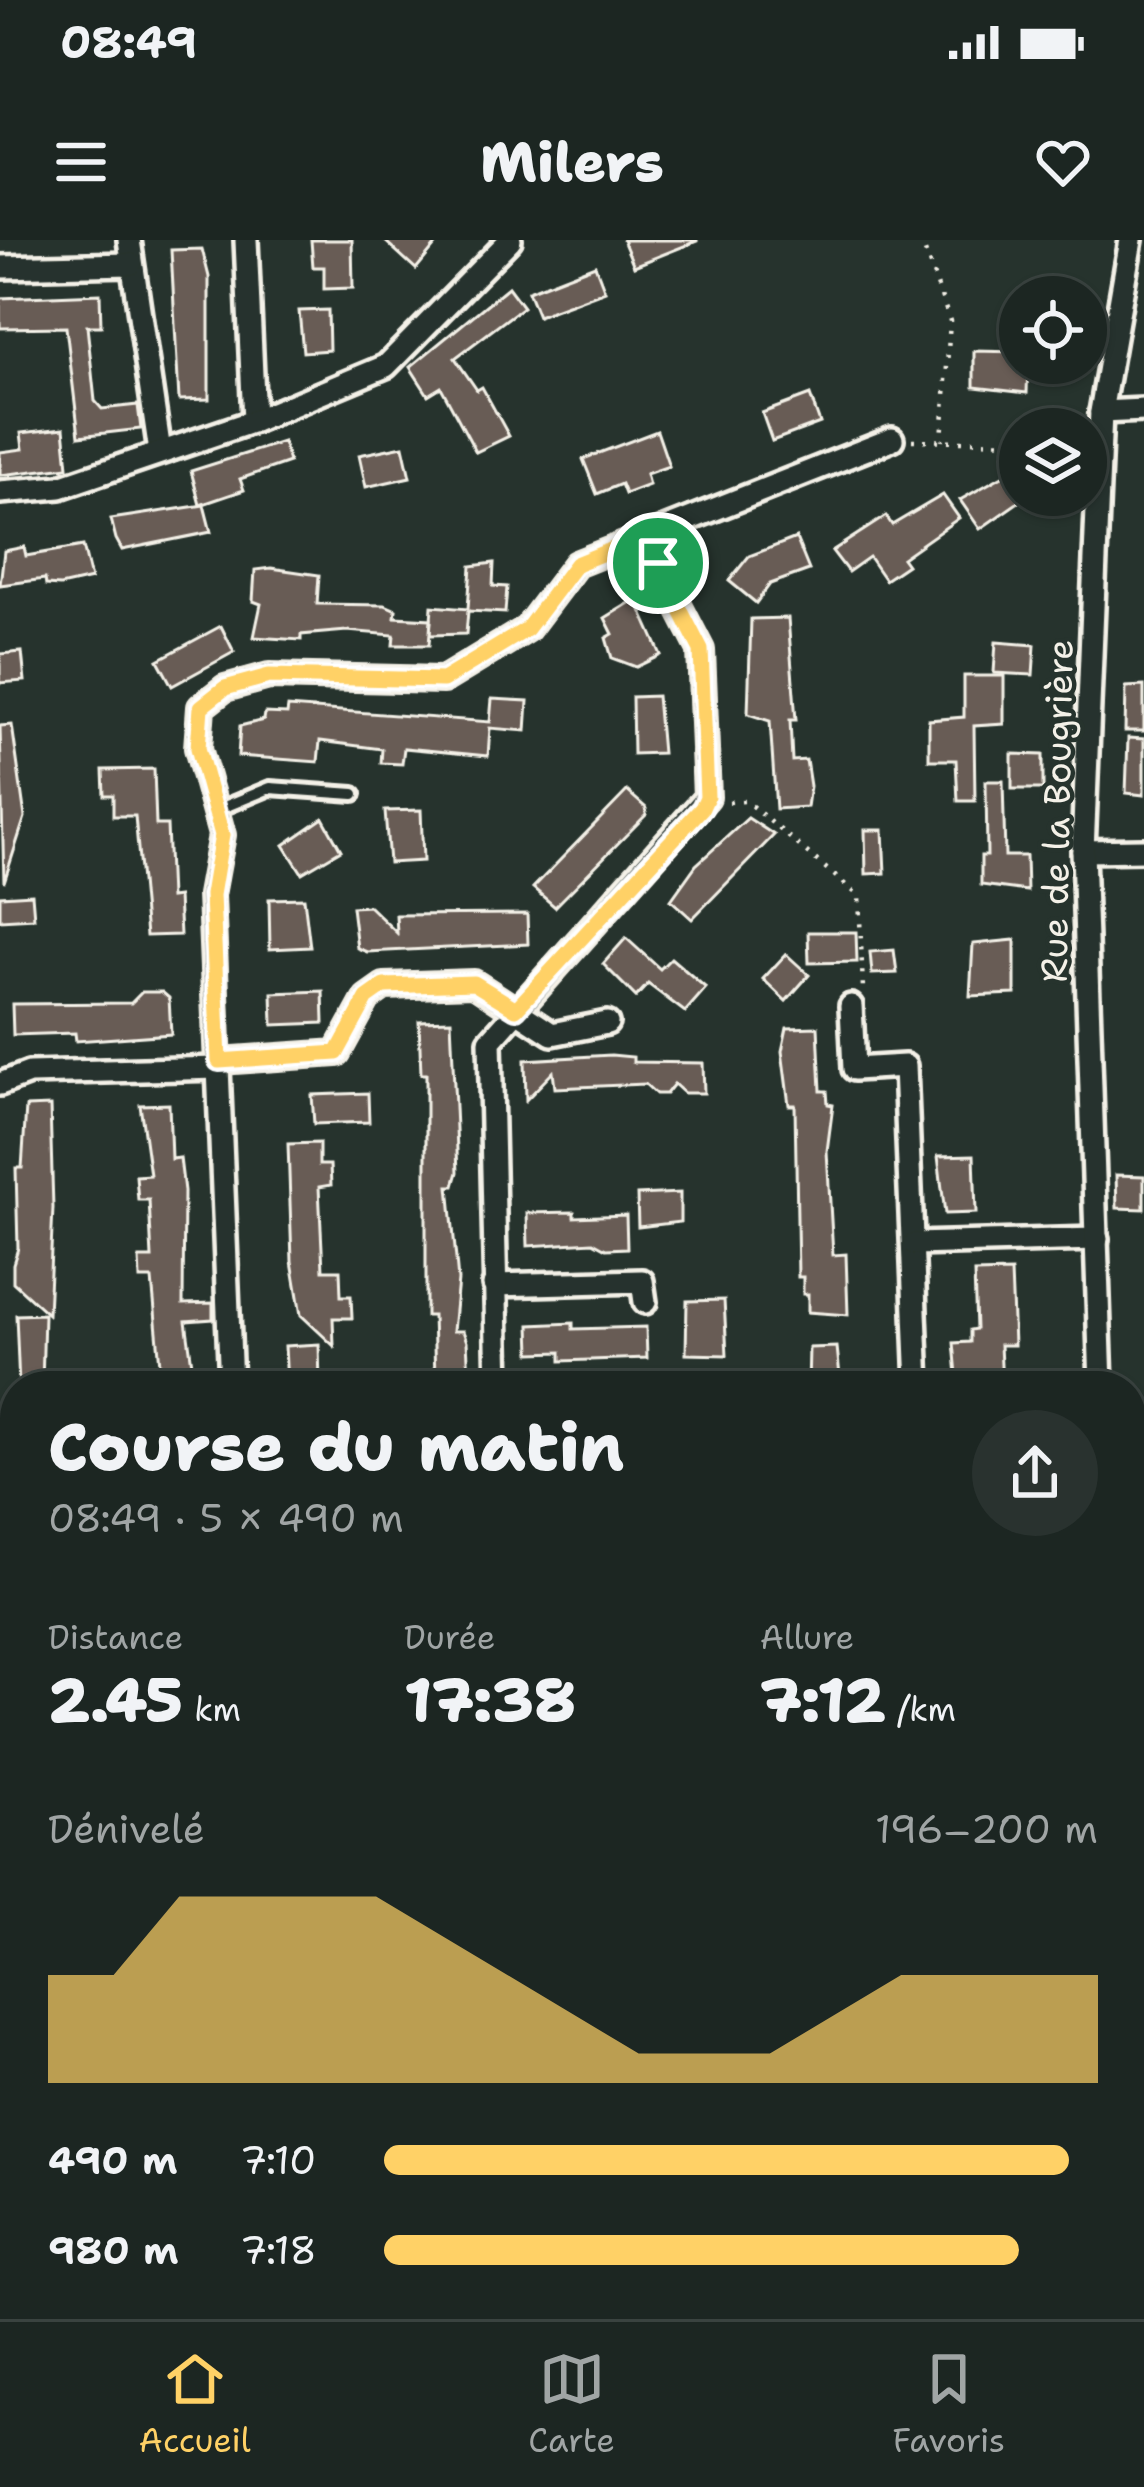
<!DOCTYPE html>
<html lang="fr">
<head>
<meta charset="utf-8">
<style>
  :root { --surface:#1c2622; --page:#29322f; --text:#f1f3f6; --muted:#a0a5a5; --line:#3a4340; --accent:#ffd166 }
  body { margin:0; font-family:"Shantell Sans",sans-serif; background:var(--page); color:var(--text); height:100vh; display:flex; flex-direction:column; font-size:45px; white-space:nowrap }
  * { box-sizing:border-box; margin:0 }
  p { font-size:39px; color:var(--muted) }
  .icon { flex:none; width:66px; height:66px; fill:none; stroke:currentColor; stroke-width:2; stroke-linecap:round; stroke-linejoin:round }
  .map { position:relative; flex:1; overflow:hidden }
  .panel { position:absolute; left:0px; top:1131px; width:1146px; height:948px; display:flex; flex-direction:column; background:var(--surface); border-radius:48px 48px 0 0; box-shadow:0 3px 9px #0004,0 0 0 3px var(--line) }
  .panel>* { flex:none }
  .tools { position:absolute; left:999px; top:36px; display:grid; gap:24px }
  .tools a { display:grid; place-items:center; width:108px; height:108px; border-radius:50%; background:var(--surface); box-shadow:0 3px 9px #0004,0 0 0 3px var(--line); font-size:60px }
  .pin { position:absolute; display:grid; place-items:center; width:102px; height:102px; color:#fff; margin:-51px; border:6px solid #fff; border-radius:50%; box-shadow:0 3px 12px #0007 }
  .round { display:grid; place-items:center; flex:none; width:126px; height:126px; border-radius:63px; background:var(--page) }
  .head { display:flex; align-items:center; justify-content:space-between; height:204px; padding:0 48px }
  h1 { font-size:66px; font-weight:800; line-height:90px }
  .stats { display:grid; grid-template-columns:repeat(3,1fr); gap:18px; height:204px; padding:12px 48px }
  .stats div { display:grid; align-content:center }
  .stats b { font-size:60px; font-weight:800 }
  .stats small { font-size:33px; font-weight:400 }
  .stats p { font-size:33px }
  .chart { height:336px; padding:24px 48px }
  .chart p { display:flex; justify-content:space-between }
  .chart svg { width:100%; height:216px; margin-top:12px; fill:var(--accent); opacity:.7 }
  ul { padding:0 48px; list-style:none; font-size:39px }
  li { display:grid; grid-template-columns:192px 144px 1fr; align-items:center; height:90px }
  li i { height:30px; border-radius:15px; background:var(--accent) }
  .status { display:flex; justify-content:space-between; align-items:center; height:84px; padding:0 60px; background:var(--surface); direction:ltr }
  .status svg { height:33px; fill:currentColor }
  header { display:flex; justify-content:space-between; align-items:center; height:156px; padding:0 48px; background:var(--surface); font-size:54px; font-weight:800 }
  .tab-bar { display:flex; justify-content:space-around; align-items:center; height:168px; border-top:3px solid var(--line); background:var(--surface); font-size:33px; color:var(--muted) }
  .tab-bar a { display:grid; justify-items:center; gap:6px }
  .tab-bar .active { color:var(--accent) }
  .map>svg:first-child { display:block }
</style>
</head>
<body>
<div class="status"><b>08:49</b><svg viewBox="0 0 49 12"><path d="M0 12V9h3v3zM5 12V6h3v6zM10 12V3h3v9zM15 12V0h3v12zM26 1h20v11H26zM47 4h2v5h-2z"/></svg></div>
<header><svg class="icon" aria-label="menu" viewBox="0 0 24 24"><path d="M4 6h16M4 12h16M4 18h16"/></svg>Milers<svg class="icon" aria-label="heart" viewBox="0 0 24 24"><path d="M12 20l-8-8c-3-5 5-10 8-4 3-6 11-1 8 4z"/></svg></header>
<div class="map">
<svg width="1144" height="2079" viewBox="0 0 1144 2079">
  <rect width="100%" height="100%" fill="#26332d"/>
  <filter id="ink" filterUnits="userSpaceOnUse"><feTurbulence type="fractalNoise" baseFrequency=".00833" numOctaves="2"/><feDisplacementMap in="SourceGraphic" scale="24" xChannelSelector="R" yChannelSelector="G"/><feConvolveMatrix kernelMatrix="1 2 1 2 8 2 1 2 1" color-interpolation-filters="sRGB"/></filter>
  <g filter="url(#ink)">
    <!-- built -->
    <g fill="#3a3f39">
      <path d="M15,1850V2064H65L32,2079H0V1852Z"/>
      <path d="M196,2064H299L303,2079H210Z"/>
      <path d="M351,2064H487L444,2079H356Z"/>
    </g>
    <!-- green -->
    <path fill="#576e52" stroke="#a6b09d" stroke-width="3" d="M15,1693V1778L0,1762V1709Z"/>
    <!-- building -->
    <g fill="#685c55" stroke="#f4f1e8" stroke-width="3">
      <path d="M311,0H352L353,48L324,49V27H313Z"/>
      <path d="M384,0H440L416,29Z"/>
      <path d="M623,0H697V1L634,26Z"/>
      <path d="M202,9L209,37V159L179,160L171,10Z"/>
      <path d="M595,25L605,51L538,76L528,51Z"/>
      <path d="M508,47L523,67L455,118L477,150L482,147L509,196L476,212L441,147L428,155L410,127Z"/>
      <path d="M100,54L101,86H87L95,161L102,169L138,165L141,189L79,196L66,87L0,88V58Z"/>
      <path d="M328,70L329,110L303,112L299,71Z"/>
      <path d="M974,111L1020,112V123H1028L1027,153L974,147Z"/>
      <path d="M810,155L820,183L772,201L762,173Z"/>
      <path d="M64,188L68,227L0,235V212L23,209L21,193Z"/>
      <path d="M657,191L669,226L646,234L649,245L625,254L621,244L597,254L583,219Z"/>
      <path d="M283,202L289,222L240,239L244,250L200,265L191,231Z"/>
      <path d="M403,206L410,237L366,247L359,215Z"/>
      <path d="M1020,226V261L980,289L960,260Z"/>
      <path d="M943,255L959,278L902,318L907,325L885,340L869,317L848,332L832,311L886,276L892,285Z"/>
      <path d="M204,265L211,292L122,310L116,299L111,279Z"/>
      <path d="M796,298L809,330L770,344L756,363L729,341L749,316Z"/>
      <path d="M83,306L91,339L60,346L46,345L45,339L0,345L4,311L24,307L26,316Z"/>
      <path d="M494,323L493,346L507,347L505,373L468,371L466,394L430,395L432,366L468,369L471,326Z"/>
      <path d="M271,328L319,335L317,364L385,365L396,370L395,377L431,379L429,405H393L394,395L347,391L301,395V400L254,397L261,364L253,361L255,330Z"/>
      <path d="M636,359L661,415L636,427L612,418L606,398L613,394L605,378Z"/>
      <path d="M788,378L796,480H790L792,521L806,520L810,546L807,567L776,569L770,481L748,474L751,379Z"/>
      <path d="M221,386L234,412L172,446L158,420Z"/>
      <path d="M996,402L1035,405L1033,435L994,433Z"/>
      <path d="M22,412L25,441L0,443V414Z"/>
      <path d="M964,436H1004V484L974,486L975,561H958L956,520H929V480L964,477Z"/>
      <path d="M1144,446V491H1125L1126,447Z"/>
      <path d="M657,456L662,513L633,514L632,457Z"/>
      <path d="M492,459L528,461L526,491L490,488L488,516L404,508L402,524L381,523L382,509L320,501L318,522L238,516L240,486L264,480L265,473L287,474L288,467L490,482Z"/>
      <path d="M12,485L25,577L4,642L0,486Z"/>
      <path d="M1128,498L1144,499V555L1126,553Z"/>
      <path d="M1012,514L1043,515V549H1012Z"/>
      <path d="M154,529L156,585H167L170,658L178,657L180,695L146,696L135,576H113V555H104L103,530Z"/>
      <path d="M986,541H1003L1005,616H1026L1027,651L981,645V616H987Z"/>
      <path d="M627,551L646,568V575L555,667L533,648Z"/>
      <path d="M421,570L423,621L389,623L385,571Z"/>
      <path d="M323,578L341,610L302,633L284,605Z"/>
      <path d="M748,578L774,595L692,679L671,660L696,625Z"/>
      <path d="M865,590H883L885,633L866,634Z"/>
      <path d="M32,654L34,678L0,680V656Z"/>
      <path d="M304,658L310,707L270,709L269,659Z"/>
      <path d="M369,666L397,693L396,675L527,674L528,704L367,712L357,708L352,667Z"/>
      <path d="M808,692H856L857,722L809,723Z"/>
      <path d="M626,698L660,729L671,718L706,748L685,772L648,744L636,757L603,724Z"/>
      <path d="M1015,700V754L970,756L973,704Z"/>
      <path d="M894,710L897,733L872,734L870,712Z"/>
      <path d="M786,714L809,735L786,761L763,739Z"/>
      <path d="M323,751L324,783L273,785L272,753Z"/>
      <path d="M142,752H162L169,758L171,794L76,801L75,793L13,795L12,764L131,763Z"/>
      <path d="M451,780L458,932L454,946H449L458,1040L453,1091H463L467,1102L469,1136L435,1137L433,1076H426V834H421L419,781Z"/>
      <path d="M818,787L821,851H827L828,864L833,865L827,911L833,1015L846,1014L848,1075L808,1072V1054H803V1037H798L795,865H789L782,811L787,788Z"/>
      <path d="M611,815L633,817V822L703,823L704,853H684L674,844L666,854H656L645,844L555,848L553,832L526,860L525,820Z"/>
      <path d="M368,853L369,882L314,884L312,855Z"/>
      <path d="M169,864L171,919L180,918L184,951L183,1064L213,1063V1079L186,1081L195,1146H162L152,1039H140L139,1018H152L149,960H138L136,936L150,935L140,865Z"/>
      <path d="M50,866L53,968L48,1074L13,1042V1024L18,1008L16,928H22L26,867Z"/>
      <path d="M319,903V925H330L331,945L319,947L323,1030H340L341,1056H351L352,1078H333L334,1106L301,1075L292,1021L288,904Z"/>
      <path d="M974,915L976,973L945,974L938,916Z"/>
      <path d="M1116,935L1144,936V969L1117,968Z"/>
      <path d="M680,953V982L638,987L637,955Z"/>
      <path d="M574,972V977L626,975L627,1008L606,1009L593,1002L528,1006L527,973Z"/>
      <path d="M1011,1032L1014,1105H1000L1002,1146H958L954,1103L970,1102V1090L976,1089L974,1033Z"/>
      <path d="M724,1060L727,1115L686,1114L687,1061Z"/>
      <path d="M44,1074L42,1145L19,1146L16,1075Z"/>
      <path d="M573,1083V1089L646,1087L647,1118L561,1121V1112L531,1113L530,1085Z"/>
      <path d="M319,1104L320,1146H287L285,1106Z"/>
      <path d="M837,1107L841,1146H808L809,1108Z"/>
    </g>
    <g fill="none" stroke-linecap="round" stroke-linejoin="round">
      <defs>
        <g id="service">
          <path d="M217,570L270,548L354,554"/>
          <path d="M194,2079L209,2064"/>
        </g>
        <g id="minor">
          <path d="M129,0L160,212"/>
          <path d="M246,0L254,181"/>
          <path d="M0,27L131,24"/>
          <path d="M1101,172L1144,170"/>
          <path d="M0,252L60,247L254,181L386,126L510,0"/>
          <path d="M1083,611L1144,610"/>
          <path d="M851,766L854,829L905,826L918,1146"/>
          <path d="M219,821L337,813L367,758L384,746L474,743L552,794L607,783"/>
          <path d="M0,844L29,833L219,828"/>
          <path d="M914,1004L1097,999"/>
          <path d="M494,1045L642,1041L645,1062"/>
          <path d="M231,1146L211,655L222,595L198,508L201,467L225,448L269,436L443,440L527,389L576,324L892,199"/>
          <path d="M498,1146L490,801L707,557L701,410L643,297"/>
          <path d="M1101,1146L1083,611L1101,172L1131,0"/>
          <path d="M0,1346L15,1345"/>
          <path d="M0,1550L15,1555"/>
          <path d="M1131,1701L1144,1824"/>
          <path d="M0,2041L15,2035"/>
          <path d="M874,2064L881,2079"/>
        </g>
        <g id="tertiary">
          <path d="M1131,1481L1144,1491"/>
          <path d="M1131,1550L1144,1541"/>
          <path d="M0,1686L15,1678"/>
          <path d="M0,1793L15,1802"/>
          <path d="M174,2064L186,2079"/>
        </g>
        <path id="motorway" d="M0,1625L15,1641"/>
      </defs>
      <!-- service casing -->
      <use href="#service" stroke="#f4f1e8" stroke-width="20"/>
      <!-- minor casing -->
      <use href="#minor" stroke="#f4f1e8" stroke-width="30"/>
      <!-- tertiary casing -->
      <use href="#tertiary" stroke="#f4f1e8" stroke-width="33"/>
      <!-- motorway casing -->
      <use href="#motorway" stroke="#f4f1e8" stroke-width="45"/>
      <!-- path -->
      <g stroke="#f4f1e8" stroke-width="4.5" stroke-dasharray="3 9" stroke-linecap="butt">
        <path d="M921,0L950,81L942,200"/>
        <path d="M912,200L1020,202"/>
        <path d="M729,562L746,561L859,656L863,749"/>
        <path d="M1141,1991H1144"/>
      </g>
      <!-- service -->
      <use href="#service" stroke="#26332d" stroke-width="10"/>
      <!-- minor -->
      <use href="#minor" stroke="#26332d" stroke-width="21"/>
      <!-- tertiary -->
      <use href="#tertiary" stroke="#26332d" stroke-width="24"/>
      <!-- motorway -->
      <use href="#motorway" stroke="#26332d" stroke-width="36"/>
    </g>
  </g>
  <g fill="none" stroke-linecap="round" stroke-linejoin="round" filter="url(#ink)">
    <defs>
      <path id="route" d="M643,297L701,410L707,557L702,568L516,769L474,743L384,746L367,758L337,813L219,821L212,655L222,595L198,508L201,467L225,448L269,436L443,440L527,389L576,324Z"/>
    </defs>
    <!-- route casing -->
    <use href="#route" stroke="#fff" stroke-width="24"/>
    <!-- route -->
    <use href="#route" stroke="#ffd166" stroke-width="15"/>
  </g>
  <g text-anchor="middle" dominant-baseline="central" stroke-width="9" stroke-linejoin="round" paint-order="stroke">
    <!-- street labels -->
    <g font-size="36" fill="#f4f1e8" stroke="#26332d">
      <text transform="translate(1057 571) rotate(-89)">Rue de la Bougrière</text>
    </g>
  </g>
</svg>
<div class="tools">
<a><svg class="icon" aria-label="locate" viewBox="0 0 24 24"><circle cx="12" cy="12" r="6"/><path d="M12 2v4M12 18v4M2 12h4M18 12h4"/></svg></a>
<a><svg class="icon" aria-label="layers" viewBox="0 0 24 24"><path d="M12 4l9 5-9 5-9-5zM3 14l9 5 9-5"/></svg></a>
</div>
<div class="pin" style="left:658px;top:323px;background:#1e9e55"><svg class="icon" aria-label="arrive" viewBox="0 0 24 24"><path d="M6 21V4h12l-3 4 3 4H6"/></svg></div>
<section class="panel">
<div class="head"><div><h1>Course du matin</h1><p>08:49 · 5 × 490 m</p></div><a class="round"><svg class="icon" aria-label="share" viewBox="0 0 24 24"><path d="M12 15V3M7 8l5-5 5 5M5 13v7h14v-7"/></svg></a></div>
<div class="stats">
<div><p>Distance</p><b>2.45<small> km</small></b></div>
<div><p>Durée</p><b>17:38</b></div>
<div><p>Allure</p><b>7:12<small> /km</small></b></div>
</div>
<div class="chart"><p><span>Dénivelé</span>196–200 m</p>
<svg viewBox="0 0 160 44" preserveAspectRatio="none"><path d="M0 44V22L10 22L20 6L30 6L40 6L50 6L60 14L70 22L80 30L90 38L100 38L110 38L120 30L130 22L140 22L150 22L160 22V44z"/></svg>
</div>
<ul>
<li><b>490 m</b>7:10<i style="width:96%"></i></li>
<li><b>980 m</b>7:18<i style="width:89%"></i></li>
</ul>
</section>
</div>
<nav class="tab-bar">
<a class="active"><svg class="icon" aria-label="home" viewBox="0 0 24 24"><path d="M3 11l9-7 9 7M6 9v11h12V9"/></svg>Accueil</a>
<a><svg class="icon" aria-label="map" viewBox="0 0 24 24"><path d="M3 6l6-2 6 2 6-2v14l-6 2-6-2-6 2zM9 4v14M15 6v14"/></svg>Carte</a>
<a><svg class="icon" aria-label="saved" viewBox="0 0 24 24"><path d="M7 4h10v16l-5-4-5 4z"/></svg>Favoris</a>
</nav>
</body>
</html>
